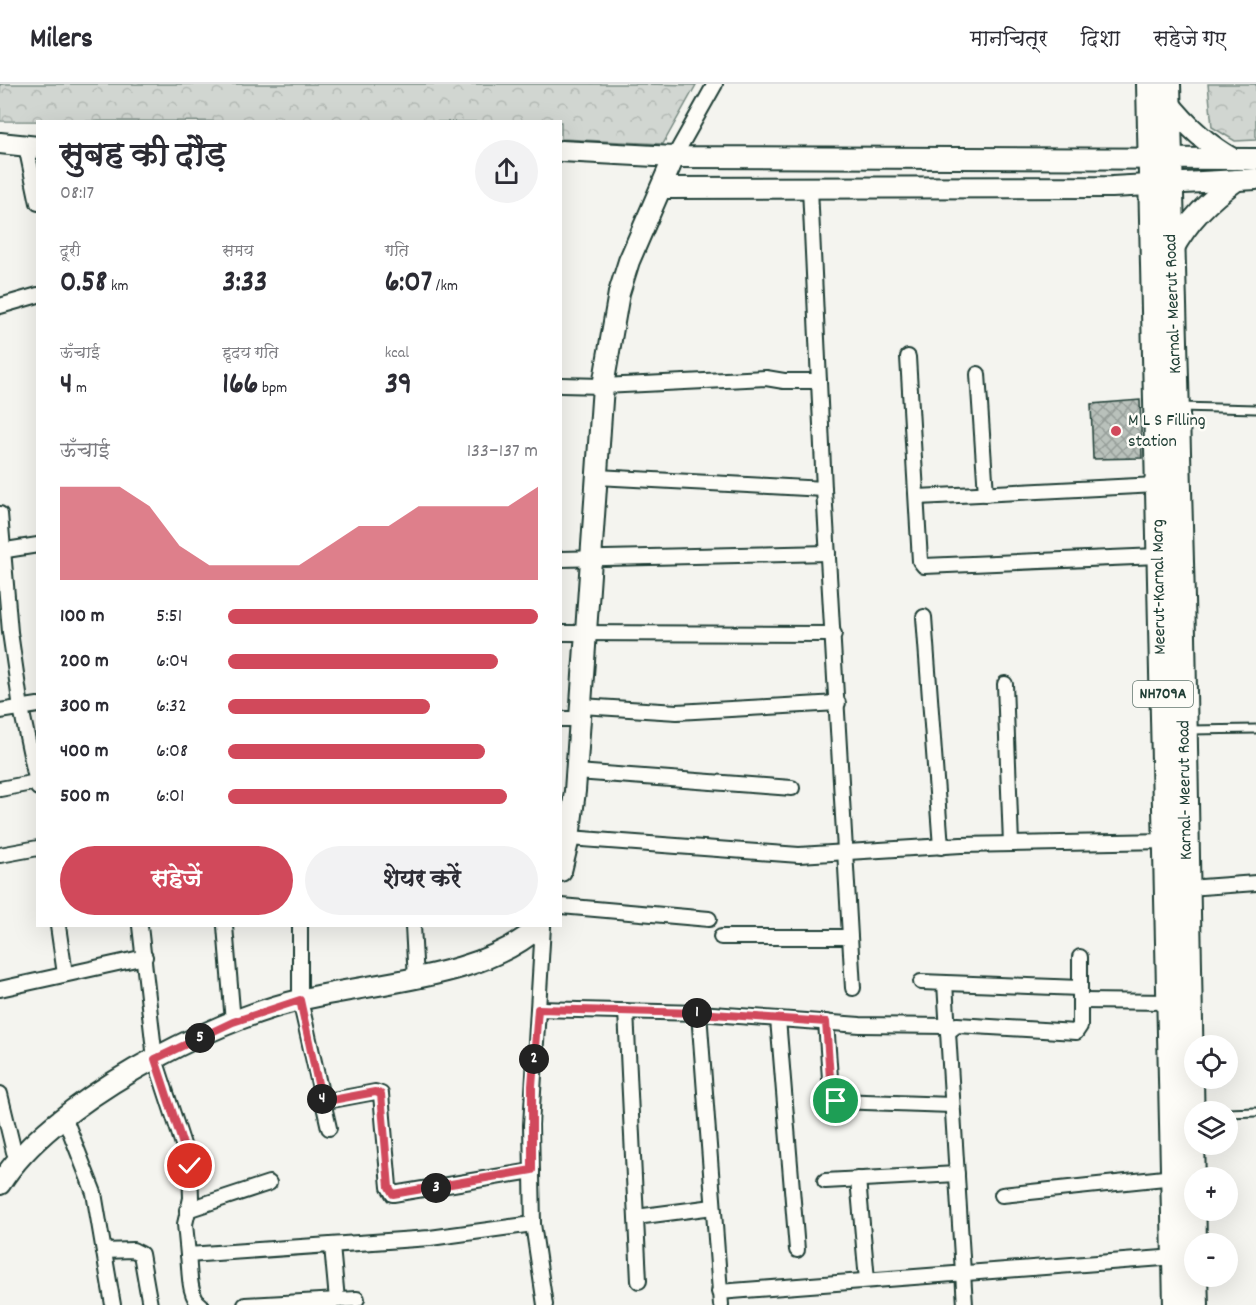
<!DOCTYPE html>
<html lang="hi">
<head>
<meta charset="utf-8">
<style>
  :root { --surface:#fff; --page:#f2f2f3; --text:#2b2b33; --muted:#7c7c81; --line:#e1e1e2; --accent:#d1495b }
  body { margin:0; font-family:Dekko,"Playpen Sans Deva",sans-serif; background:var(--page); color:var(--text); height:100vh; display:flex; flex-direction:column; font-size:22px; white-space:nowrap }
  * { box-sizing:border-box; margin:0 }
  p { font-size:20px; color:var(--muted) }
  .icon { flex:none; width:33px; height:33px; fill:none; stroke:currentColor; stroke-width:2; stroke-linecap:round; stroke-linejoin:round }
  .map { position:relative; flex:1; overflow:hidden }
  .drawer { position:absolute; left:36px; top:36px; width:526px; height:807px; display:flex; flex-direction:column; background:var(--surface); border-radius:0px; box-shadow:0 6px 24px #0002 }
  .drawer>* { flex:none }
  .buttons { position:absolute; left:1184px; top:951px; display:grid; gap:12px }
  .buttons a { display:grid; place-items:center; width:54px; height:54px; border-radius:50%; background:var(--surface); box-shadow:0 6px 24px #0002; font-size:30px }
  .pin { position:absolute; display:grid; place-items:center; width:51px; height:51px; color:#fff; margin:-26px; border:3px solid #fff; border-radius:50%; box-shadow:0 2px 6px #0007 }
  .km { position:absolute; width:30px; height:30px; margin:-15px; border-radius:50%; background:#222; color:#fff; font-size:16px; line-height:30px; text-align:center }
  .round { display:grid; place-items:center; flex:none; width:63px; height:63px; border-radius:32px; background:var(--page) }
  .summary { display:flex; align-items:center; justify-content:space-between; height:102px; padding:0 24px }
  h1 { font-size:33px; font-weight:700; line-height:45px }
  .metrics { display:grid; grid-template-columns:repeat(3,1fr); gap:9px; height:102px; padding:6px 24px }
  .metrics div { display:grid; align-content:center }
  .metrics b { font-size:30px; font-weight:700 }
  .metrics small { font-size:16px; font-weight:400 }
  .metrics p { font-size:16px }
  .chart { height:168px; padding:12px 24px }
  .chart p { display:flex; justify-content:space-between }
  .chart svg { width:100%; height:108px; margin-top:6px; fill:var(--accent); opacity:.7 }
  .button { display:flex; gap:12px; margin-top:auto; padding:12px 24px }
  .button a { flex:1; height:69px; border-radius:36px; background:var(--accent); color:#fff; font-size:24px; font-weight:700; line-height:69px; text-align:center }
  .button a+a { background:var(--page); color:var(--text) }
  ul { padding:0 24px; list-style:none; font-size:20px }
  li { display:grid; grid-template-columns:96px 72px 1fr; align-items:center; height:45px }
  li i { height:15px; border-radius:8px; background:var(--accent) }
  header { display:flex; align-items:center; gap:36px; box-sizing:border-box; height:84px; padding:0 30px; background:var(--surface); border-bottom:2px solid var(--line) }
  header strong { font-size:28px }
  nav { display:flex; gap:33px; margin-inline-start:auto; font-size:21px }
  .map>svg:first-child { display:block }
</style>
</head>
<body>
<header>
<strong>Milers</strong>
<nav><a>मानचित्र</a><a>दिशा</a><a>सहेजे गए</a></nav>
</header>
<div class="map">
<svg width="1256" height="1221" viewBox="0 0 1256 1221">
  <defs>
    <pattern id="park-crowns" width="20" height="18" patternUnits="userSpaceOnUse" patternTransform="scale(1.5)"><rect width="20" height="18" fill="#d1d6d1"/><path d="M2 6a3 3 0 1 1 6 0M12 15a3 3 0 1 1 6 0" fill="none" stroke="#b3b9b4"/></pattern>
    <pattern id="building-cross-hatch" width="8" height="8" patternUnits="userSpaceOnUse" patternTransform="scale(1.5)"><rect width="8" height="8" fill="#b9c1bb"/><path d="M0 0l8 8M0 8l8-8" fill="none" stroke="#969e99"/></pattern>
  </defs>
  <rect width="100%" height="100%" fill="#f4f4ef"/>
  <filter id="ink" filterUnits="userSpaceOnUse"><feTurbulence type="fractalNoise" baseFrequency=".0167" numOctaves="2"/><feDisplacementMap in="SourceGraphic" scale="12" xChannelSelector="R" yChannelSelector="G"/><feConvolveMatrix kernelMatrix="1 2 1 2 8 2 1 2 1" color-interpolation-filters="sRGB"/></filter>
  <g filter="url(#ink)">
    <!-- park -->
    <g fill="url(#park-crowns)" stroke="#788a82" stroke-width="1.5">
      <path d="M0,0H643L696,1L663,60L561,55V38L0,37Z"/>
      <path d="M1208,0H1256V56L1235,57L1212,43Z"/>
    </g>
    <!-- building -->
    <path fill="url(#building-cross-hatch)" stroke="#1f3d34" stroke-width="1.5" d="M1140,316L1142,374L1093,375L1091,320Z"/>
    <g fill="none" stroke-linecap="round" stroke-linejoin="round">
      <defs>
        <g id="lane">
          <path d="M1180,323L1256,325"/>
          <path d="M1190,646L1256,645"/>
          <path d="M1227,1029L1256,1028"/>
        </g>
        <g id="street">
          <path d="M26,62L38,119"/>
          <path d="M674,73L715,0"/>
          <path d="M0,222L38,211"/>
          <path d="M908,273L920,477L924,482L1158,472"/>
          <path d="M978,290L986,410"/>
          <path d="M561,301L603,302L766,294L784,297H819"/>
          <path d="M597,393L824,405L810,104"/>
          <path d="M824,405L853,904"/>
          <path d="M918,413L1157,401"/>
          <path d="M0,430L10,548L21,624L38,704"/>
          <path d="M0,467L38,461"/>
          <path d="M561,475L828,469"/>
          <path d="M924,533L941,763"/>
          <path d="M561,549L834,550"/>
          <path d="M1005,600L1011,760"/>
          <path d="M581,622L677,628L838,619"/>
          <path d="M0,627L38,621"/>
          <path d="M561,635H580"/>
          <path d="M577,688L792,704"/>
          <path d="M0,705L37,698"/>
          <path d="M569,754L799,771L961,761L1167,757"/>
          <path d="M0,771L38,764"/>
          <path d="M1188,804L1256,799"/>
          <path d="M561,822L709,835"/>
          <path d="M58,842L65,890"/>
          <path d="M140,842L155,975L190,1082L191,1114L185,1140L188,1171L430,1154L533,1140"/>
          <path d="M225,842L233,938"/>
          <path d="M300,842V916L329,1044"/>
          <path d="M413,842L416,895"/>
          <path d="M543,842L531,1041L533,1140L545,1221"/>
          <path d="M721,853H849"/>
          <path d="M921,898L1080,904"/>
          <path d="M945,899L948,948"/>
          <path d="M0,905L145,873"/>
          <path d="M1080,917L1171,918"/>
          <path d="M538,925L699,929L860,941L948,942"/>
          <path d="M626,927L639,1197"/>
          <path d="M699,929L721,1221"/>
          <path d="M778,935L797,1166"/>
          <path d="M826,938L831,1008L836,1017L952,1021"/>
          <path d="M0,1010L14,1068"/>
          <path d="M322,1018L375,1008L381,1010L389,1103L393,1110L532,1087"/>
          <path d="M64,1032L94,1109L113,1221"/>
          <path d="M858,1095L867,1196"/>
          <path d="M825,1097L957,1090"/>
          <path d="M1002,1111L1174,1093"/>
          <path d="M187,1126L269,1099"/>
          <path d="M636,1133L713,1123"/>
          <path d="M332,1162L337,1216"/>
          <path d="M104,1167L133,1166L141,1170L150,1221"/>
          <path d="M188,1171C190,1185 188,1213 201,1221"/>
          <path d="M719,1208L1176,1173"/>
          <path d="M245,1221L357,1215"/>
          <path d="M965,1221L948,948L957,941L1076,948L1080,942V873"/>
        </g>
        <g id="secondary">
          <path d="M1168,18C1187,42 1206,60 1233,75"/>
          <path d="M0,59L38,63"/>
          <path d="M561,67L674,73L1256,75"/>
          <path d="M662,104L1112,103L1256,95"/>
          <path d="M1172,167C1189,136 1209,116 1237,96"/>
          <path d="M561,787L569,754L575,707L603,302L619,209L629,177L674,73"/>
          <path d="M0,1100C50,1019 209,937 300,916C376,897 480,896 540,842"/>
        </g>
        <g id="highway">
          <path d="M1149,0L1176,1221"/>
          <path d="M1168,0L1183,552L1194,1160"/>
          <path d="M1195,1192L1196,1221"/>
        </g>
      </defs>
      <!-- lane casing -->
      <use href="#lane" stroke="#1f3d34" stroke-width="11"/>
      <!-- street casing -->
      <use href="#street" stroke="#1f3d34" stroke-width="18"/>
      <!-- secondary casing -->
      <use href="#secondary" stroke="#1f3d34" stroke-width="24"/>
      <!-- highway casing -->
      <use href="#highway" stroke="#1f3d34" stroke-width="28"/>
      <!-- lane -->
      <use href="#lane" stroke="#fdfcf7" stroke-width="7"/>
      <!-- street -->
      <use href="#street" stroke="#fdfcf7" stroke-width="14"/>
      <!-- secondary -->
      <use href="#secondary" stroke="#fdfcf7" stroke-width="20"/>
      <!-- highway -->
      <use href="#highway" stroke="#fdfcf7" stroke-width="24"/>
    </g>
  </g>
  <g fill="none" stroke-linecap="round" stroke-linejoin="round" filter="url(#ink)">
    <defs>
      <path id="route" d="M190,1082L155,975L233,938L300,916L322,1018L375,1008L381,1010L389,1103L393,1110L532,1086V1002L538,925L699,929L826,938L831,1008L836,1017"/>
    </defs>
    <!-- route casing -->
    <use href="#route" stroke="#fff" stroke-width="12"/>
    <!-- route -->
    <use href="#route" stroke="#d1495b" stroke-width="8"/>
  </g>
  <!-- markers -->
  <circle fill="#d1495b" stroke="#fdfcf7" stroke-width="2" cx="1116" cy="347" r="6"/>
  <g text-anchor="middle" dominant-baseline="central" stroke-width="5" stroke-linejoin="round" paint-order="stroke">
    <!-- shield labels -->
    <rect fill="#fdfcf7" stroke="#62766e" stroke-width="1.5" x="1133" y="597" width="60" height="26" rx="4.5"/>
    <g font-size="16" font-weight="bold" fill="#1f3d34">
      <text x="1163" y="610">NH709A</text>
    </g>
    <!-- street labels -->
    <g font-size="18" fill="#1f3d34" stroke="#fdfcf7">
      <text transform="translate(1174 220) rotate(-92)">Karnal- Meerut Road</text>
      <text transform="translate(1160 503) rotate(-91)">Meerut-Karnal Marg</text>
      <text transform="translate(1186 706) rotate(-91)">Karnal- Meerut Road</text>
    </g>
    <!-- poi labels -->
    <g font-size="18" fill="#1f3d34" stroke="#fdfcf7" text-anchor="start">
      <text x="1128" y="337">M L S Filling<tspan x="1128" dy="21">station</tspan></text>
    </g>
  </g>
</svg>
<div class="buttons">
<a><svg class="icon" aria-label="locate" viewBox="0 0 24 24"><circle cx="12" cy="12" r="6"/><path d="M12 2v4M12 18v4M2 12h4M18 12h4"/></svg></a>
<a><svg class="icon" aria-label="layers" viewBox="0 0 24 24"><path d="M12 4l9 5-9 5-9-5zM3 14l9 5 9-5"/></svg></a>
<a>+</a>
<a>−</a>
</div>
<div class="pin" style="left:836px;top:1017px;background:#1e9e55"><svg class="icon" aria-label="arrive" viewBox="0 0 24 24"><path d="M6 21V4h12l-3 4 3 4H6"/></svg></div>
<div class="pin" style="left:190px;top:1082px;background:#d93025"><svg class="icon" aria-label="check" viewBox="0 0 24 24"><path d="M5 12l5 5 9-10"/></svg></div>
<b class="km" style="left:697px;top:929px">1</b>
<b class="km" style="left:534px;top:975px">2</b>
<b class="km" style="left:436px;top:1104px">3</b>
<b class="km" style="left:322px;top:1015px">4</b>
<b class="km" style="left:200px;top:954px">5</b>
<section class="drawer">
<div class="summary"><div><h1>सुबह की दौड़</h1><p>08:17</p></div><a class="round"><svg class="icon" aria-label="share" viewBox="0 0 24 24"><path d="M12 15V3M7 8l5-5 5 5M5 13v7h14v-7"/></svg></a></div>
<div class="metrics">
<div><p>दूरी</p><b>0.58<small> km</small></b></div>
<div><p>समय</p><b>3:33</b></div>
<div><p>गति</p><b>6:07<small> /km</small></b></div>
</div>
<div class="metrics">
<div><p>ऊँचाई</p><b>4<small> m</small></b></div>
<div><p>हृदय गति</p><b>166<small> bpm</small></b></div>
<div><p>kcal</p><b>39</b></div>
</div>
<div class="chart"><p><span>ऊँचाई</span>133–137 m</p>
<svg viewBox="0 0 160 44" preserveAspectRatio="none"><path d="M0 44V6L10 6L20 6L30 14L40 30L50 38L60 38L70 38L80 38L90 30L100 22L110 22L120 14L130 14L140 14L150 14L160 6V44z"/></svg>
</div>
<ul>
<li><b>100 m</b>5:51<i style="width:100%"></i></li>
<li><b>200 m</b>6:04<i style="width:87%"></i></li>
<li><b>300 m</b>6:32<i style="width:65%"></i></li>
<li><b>400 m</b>6:08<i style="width:83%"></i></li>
<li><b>500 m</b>6:01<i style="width:90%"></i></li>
</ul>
<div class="button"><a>सहेजें</a><a>शेयर करें</a></div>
</section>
</div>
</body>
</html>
